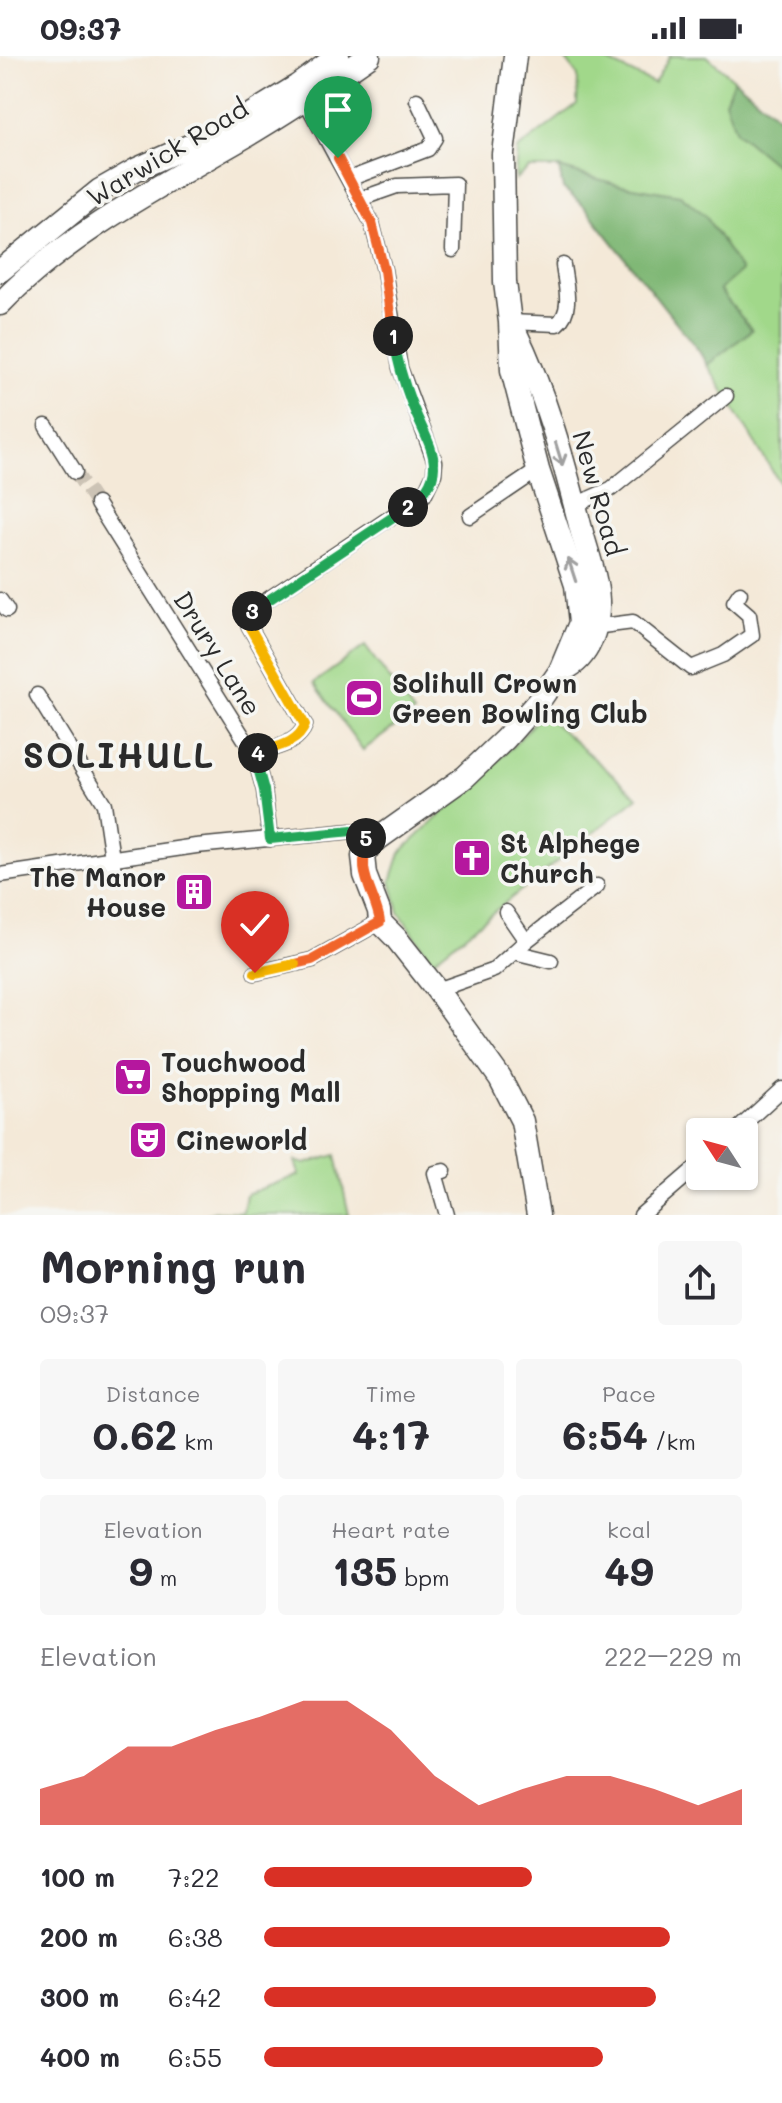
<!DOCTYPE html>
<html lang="en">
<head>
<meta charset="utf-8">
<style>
  :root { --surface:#fff; --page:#f7f7f7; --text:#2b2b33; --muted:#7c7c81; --accent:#d93025 }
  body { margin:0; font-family:Mali,sans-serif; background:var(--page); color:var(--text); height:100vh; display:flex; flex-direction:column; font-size:30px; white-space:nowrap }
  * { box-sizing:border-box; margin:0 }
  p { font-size:26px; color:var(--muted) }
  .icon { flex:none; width:44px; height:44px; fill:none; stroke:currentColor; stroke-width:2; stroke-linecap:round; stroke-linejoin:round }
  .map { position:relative; height:1159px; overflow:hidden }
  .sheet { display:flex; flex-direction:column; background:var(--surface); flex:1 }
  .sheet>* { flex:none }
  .needle { width:52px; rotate:306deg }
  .fabs { position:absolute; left:686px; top:1062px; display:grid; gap:16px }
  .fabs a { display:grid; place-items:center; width:72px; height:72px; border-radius:8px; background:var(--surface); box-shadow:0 2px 6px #0004; font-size:40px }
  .pin { position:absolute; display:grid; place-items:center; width:68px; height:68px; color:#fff; margin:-82px -34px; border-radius:50% 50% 50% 0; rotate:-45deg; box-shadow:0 0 8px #0007 }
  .pin .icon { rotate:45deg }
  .km { position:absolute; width:40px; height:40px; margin:-20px; border-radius:50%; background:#222; color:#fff; font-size:22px; line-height:40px; text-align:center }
  .round { display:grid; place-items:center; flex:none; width:84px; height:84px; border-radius:8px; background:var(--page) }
  .head { display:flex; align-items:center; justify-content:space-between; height:136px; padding:0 40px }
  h1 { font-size:44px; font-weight:700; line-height:60px }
  .stats { display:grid; grid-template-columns:repeat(3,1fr); gap:12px; height:136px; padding:8px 40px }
  .stats div { display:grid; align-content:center; border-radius:8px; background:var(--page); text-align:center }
  .stats b { font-size:40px; font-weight:700 }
  .stats small { font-size:22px; font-weight:400 }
  .stats p { font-size:22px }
  .chart { height:224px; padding:16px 40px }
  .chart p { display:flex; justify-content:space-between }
  .chart svg { width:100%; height:144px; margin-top:8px; fill:var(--accent); opacity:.7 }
  ul { padding:0 40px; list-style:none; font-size:26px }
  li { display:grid; grid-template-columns:128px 96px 1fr; align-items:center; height:60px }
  li i { height:20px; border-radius:10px; background:var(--accent) }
  .status { display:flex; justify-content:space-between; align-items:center; height:56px; padding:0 40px; background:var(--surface); direction:ltr }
  .status svg { height:22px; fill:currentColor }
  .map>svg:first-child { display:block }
</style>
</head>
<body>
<div class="status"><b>09:37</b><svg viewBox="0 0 49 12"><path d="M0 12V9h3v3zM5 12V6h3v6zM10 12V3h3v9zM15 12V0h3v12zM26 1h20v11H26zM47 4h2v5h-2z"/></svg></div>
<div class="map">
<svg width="782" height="1159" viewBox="0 0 782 1159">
  <rect width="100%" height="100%" fill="#f6f6f2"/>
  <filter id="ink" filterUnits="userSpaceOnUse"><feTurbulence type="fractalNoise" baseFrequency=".0125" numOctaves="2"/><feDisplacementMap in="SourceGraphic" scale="16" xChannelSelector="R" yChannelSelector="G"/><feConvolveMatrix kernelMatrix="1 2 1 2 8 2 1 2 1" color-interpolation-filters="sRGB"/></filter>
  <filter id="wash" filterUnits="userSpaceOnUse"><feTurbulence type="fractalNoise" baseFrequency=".006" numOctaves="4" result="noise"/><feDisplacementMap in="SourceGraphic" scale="32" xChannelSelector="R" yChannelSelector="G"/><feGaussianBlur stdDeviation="1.8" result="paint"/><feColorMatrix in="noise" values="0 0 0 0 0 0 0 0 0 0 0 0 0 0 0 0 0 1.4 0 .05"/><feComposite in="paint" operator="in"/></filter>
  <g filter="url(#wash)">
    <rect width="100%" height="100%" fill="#f4e9d8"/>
    <!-- green -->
    <g fill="#a1d88a" stroke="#66825a" stroke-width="2">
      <path d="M563,0H597L654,28L670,0H707L782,64V431L699,295L584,150L563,132L559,112H529L515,123L517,94L577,48L578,20Z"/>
      <path d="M365,590L414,657L363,694L314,627Z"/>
      <path d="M542,657L638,741L432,905L399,856L391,825L400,797L516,687Z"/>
      <path d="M336,1099L349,1159H205L216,1155L243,1156L246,1138L299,1119L295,1105L305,1108Z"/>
    </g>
    <!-- forest -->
    <g fill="#80b876" stroke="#567250" stroke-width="2">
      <path d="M734,23L782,64V114L736,76L725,45Z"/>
      <path d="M559,112L616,128L680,139L705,159L741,215L719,234L752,274L707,309L699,295L584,150L563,132Z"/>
    </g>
  </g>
  <g filter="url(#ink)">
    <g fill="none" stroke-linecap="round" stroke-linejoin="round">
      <!-- street-tunnel -->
      <path stroke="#ccc3b5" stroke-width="14" stroke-dasharray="14 7" stroke-linecap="butt" d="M75,416L97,448"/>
      <defs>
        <g id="street">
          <path d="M349,123L428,93L435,82L417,44"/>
          <path d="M360,143L397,130L455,128L453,194"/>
          <path d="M510,266L557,268C574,255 565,228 563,209"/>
          <path d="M46,370L75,416"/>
          <path d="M97,448L254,698L264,734L270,783"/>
          <path d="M575,449L611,433L726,340"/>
          <path d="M470,460L538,414"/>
          <path d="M0,544L7,554"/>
          <path d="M589,574L594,571L633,566L691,612L723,599L752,579L749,559L734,546L740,537"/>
          <path d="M37,639L104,748L114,816"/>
          <path d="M254,698C272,692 298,689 305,669L249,570L247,564L252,554L424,439L434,418L435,406L400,312L384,214L372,167L305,44"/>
          <path d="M0,819L196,790L352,775L372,787"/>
          <path d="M506,856L526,885"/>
          <path d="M514,896L551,905"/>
          <path d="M255,917L312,904L380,866"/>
          <path d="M437,934L494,914L526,885L597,830"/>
          <path d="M735,1076L782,1033"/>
          <path d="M444,1115L435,1117L447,1159"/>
          <path d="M641,1159L700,1108"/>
        </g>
        <g id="secondary">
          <path d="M515,0L503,98L505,226L510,266L512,314L538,414L576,529L580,567L560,615L542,641L505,683L465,721L372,787L363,800L365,819L379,855L380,866L396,882L437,934L500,1022L522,1065L538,1159"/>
          <path d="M0,215L100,134L137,113L227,73L297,30L338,0"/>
          <path d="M0,248C64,181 156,132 236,86C282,59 326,30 369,0"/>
          <path d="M514,273C545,336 564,405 581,473C587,496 597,521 598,545C599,571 589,602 565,613"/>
        </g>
      </defs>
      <!-- street casing -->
      <use href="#street" stroke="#494845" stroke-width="17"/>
      <!-- secondary casing -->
      <use href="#secondary" stroke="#494845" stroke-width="25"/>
      <!-- street -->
      <use href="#street" stroke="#fff" stroke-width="14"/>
      <!-- secondary -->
      <use href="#secondary" stroke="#fff" stroke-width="22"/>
    </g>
    <!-- one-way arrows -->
    <defs><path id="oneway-shaft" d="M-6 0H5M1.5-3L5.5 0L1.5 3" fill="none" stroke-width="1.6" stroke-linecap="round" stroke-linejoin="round" transform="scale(2)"/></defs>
    <g stroke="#a0a0a0">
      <use href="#oneway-shaft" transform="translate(559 398) rotate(73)"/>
      <use href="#oneway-shaft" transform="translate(572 514) rotate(-108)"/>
    </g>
  </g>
  <g fill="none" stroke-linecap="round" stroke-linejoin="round" filter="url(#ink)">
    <defs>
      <path id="split-1" d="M338,102L372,167L384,214L393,280"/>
      <path id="split-2" d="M393,280C397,303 403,325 411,346C427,388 455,417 408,451"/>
      <path id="split-3" d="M252,555L408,451"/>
      <path id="split-4" d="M252,555L247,564L249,570L305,669C298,688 275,691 258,697"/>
      <path id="split-5" d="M258,697L254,698L264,734L270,783L352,775L366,782"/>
      <path id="split-6" d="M295,908L312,904L380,866C377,840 351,810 372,787L366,782"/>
      <path id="split-7" d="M255,917L295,908"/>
    </defs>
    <!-- split-1 casing -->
    <use href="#split-1" stroke="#fff" stroke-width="16"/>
    <!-- split-2 casing -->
    <use href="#split-2" stroke="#fff" stroke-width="16"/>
    <!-- split-3 casing -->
    <use href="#split-3" stroke="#fff" stroke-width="16"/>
    <!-- split-4 casing -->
    <use href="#split-4" stroke="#fff" stroke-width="16"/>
    <!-- split-5 casing -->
    <use href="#split-5" stroke="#fff" stroke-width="16"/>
    <!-- split-6 casing -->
    <use href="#split-6" stroke="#fff" stroke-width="16"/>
    <!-- split-7 casing -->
    <use href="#split-7" stroke="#fff" stroke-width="16"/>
    <!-- split-1 -->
    <use href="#split-1" stroke="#f0652b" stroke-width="10"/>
    <!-- split-2 -->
    <use href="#split-2" stroke="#22a559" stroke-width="10"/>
    <!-- split-3 -->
    <use href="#split-3" stroke="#22a559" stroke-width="10"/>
    <!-- split-4 -->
    <use href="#split-4" stroke="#f5b400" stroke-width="10"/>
    <!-- split-5 -->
    <use href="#split-5" stroke="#22a559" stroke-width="10"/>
    <!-- split-6 -->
    <use href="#split-6" stroke="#f0652b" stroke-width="10"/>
    <!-- split-7 -->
    <use href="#split-7" stroke="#f5b400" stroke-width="10"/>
  </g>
  <!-- icons -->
  <defs>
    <symbol id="stadium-square" viewBox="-11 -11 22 22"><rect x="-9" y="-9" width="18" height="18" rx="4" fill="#b5179e" stroke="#f6f6f2"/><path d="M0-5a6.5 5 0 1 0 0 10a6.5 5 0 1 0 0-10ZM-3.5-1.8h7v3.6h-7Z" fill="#fff"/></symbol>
    <symbol id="church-square" viewBox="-11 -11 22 22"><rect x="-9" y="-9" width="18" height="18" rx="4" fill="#b5179e" stroke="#f6f6f2"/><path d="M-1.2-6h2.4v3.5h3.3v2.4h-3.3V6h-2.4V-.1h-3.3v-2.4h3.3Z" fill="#fff"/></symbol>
    <symbol id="building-square" viewBox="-11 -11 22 22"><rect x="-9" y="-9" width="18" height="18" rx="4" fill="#b5179e" stroke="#f6f6f2"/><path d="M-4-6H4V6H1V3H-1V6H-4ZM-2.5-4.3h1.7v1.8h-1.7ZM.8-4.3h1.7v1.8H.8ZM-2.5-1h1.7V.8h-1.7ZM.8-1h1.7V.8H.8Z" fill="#fff"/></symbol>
    <symbol id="supermarket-square" viewBox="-11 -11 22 22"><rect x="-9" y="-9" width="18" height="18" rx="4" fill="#b5179e" stroke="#f6f6f2"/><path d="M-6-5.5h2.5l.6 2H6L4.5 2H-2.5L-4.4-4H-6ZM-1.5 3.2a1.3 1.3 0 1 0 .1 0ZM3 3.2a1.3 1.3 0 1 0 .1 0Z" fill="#fff"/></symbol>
    <symbol id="theatre-square" viewBox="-11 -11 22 22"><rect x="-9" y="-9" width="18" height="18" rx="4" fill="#b5179e" stroke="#f6f6f2"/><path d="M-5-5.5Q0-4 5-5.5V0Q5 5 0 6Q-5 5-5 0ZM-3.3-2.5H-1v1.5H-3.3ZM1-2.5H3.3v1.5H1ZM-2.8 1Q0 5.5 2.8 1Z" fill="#fff"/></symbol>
  </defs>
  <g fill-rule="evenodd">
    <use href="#stadium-square" x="342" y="620" width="44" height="44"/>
    <use href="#church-square" x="450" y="780" width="44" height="44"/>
    <use href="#building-square" x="172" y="814" width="44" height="44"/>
    <use href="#supermarket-square" x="111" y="999" width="44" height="44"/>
    <use href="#theatre-square" x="126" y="1062" width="44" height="44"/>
  </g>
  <g text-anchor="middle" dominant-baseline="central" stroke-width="7" stroke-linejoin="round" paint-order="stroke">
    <!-- street labels -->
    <g font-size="26" fill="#2b2b2b" stroke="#f6f6f2">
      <text transform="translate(167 96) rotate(-31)">Warwick Road</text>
      <text transform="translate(599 437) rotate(74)">New Road</text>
      <text transform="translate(218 597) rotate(58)">Drury Lane</text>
    </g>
    <!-- poi labels -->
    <g font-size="26" font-weight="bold" fill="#2b2b2b" stroke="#f6f6f2" text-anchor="start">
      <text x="392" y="627">Solihull Crown<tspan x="392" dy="30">Green Bowling Club</tspan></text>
      <text x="500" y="787">St Alphege<tspan x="500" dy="30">Church</tspan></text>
      <text x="166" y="821" text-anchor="end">The Manor<tspan x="166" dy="30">House</tspan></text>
      <text x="161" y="1006">Touchwood<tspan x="161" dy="30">Shopping Mall</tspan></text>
      <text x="176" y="1084">Cineworld</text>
    </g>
    <!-- district labels -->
    <g font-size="34" font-weight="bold" letter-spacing="2" fill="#2b2b2b" stroke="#f6f6f2">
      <text x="119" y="698">SOLIHULL</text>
    </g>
  </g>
</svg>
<div class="fabs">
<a><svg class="needle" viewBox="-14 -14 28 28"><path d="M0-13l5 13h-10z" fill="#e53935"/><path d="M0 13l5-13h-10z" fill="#7c7c81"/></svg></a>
</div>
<div class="pin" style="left:338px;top:102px;background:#1e9e55"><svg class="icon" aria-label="arrive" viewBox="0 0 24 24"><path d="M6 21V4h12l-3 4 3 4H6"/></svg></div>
<div class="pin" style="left:255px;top:917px;background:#d93025"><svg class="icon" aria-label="check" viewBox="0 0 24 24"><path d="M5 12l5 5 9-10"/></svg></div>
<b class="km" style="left:393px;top:280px">1</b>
<b class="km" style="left:408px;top:451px">2</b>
<b class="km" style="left:252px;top:555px">3</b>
<b class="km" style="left:258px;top:697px">4</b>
<b class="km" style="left:366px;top:782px">5</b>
</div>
<section class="sheet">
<div class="head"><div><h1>Morning run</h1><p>09:37</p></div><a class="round"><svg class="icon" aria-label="share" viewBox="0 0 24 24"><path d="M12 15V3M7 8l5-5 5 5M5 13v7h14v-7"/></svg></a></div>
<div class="stats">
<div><p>Distance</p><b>0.62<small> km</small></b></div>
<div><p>Time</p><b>4:17</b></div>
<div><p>Pace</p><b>6:54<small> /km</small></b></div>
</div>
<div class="stats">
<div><p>Elevation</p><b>9<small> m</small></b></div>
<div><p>Heart rate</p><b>135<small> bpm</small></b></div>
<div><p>kcal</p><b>49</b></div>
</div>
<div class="chart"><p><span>Elevation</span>222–229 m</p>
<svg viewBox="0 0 160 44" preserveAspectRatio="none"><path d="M0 44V33L10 29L20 20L30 20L40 15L50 11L60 6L70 6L80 15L90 29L100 38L110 33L120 29L130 29L140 33L150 38L160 33V44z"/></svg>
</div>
<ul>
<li><b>100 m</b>7:22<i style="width:56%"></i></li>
<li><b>200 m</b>6:38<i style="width:85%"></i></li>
<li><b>300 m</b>6:42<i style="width:82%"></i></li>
<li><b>400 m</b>6:55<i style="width:71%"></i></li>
</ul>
</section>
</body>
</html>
